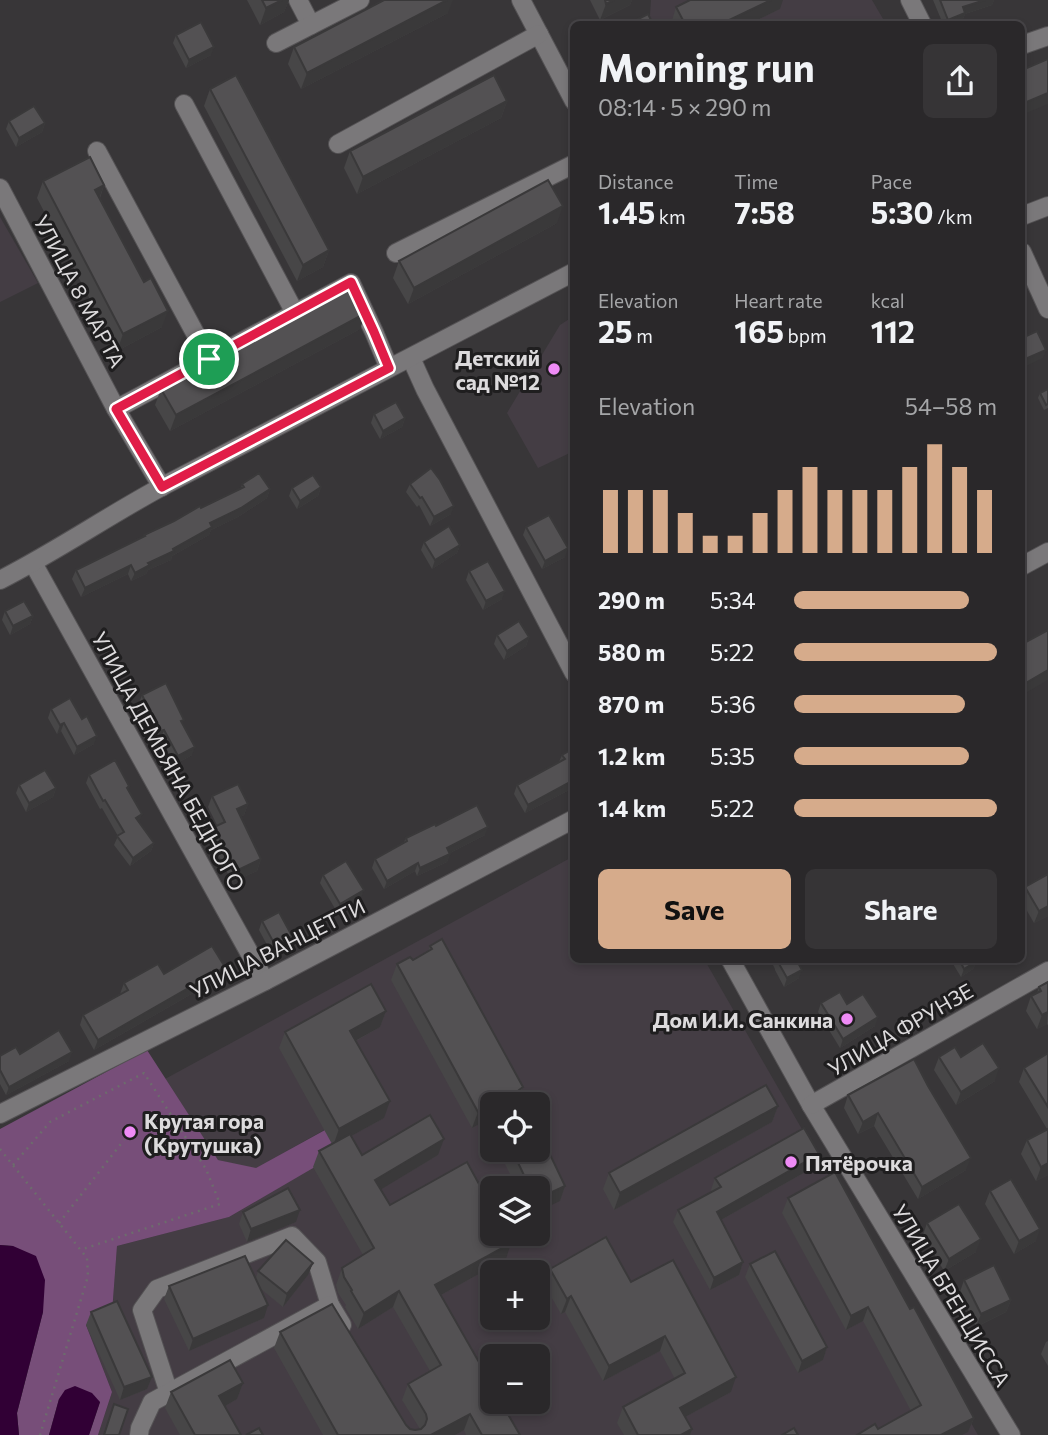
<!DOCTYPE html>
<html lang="en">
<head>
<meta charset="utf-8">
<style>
  :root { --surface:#2a282a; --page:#363436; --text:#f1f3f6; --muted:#a5a6a8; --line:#464447; --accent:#d6ab8b }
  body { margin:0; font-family:Commissioner,sans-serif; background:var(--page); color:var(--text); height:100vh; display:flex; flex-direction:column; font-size:26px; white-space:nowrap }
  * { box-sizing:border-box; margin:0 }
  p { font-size:23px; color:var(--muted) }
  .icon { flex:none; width:38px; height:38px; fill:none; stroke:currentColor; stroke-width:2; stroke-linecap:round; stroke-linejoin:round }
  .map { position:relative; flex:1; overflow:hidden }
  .details { position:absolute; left:570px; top:21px; width:455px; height:942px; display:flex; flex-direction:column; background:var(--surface); border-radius:10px; box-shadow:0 4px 10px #0003,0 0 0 2px var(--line) }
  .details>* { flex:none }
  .fabs { position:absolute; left:480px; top:1092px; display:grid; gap:14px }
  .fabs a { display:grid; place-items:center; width:70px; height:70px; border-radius:10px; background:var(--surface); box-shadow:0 4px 10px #0003,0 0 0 2px var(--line); font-size:35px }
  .pin { position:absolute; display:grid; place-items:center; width:60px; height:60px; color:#fff; margin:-30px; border:4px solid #fff; border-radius:50%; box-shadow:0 2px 7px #0007 }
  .round { display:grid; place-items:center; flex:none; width:74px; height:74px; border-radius:10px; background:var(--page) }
  .summary { display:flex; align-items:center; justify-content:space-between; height:119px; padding:0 28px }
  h1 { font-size:38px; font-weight:700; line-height:52px }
  .figures { display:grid; grid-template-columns:repeat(3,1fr); gap:10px; height:119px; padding:7px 28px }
  .figures div { display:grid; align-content:center }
  .figures b { font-size:30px; font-weight:700 }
  .figures small { font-size:19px; font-weight:400 }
  .figures p { font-size:19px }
  .chart { height:196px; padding:14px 28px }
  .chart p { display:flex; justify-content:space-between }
  .chart svg { width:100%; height:126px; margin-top:7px; stroke:var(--accent); stroke-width:6 }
  .action { display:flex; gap:14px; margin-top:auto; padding:14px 28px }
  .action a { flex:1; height:80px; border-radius:10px; background:var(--accent); color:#111; font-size:28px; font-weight:700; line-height:80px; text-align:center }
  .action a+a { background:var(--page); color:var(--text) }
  ul { padding:0 28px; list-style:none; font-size:23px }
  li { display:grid; grid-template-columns:112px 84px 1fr; align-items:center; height:52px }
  li i { height:18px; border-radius:9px; background:var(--accent) }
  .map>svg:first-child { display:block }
</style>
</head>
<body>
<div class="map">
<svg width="1048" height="1435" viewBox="0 0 1048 1435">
  <rect width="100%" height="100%" fill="#383638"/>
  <!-- built -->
  <g fill="#443d44" fill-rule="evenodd">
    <path d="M651,0H872L886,24H633L650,15Z"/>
    <path d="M0,217L38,283L0,302Z"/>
    <path d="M574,316V451L538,468L507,413L560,325Z"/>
    <path d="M574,856V959H704L978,1435H98L112,1392L86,1325L112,1313L117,1246L229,1217L343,1150L324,1130L255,1169L218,1160L165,1079ZM492,1104H537V1150H492ZM492,1188H537V1234H492ZM492,1272H537V1318H492ZM492,1356H537V1402H492Z"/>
  </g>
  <!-- green -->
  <path fill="#774e79" d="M147,1050L218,1160L256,1168L325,1130L344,1150L229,1217L117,1246L112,1313L86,1325L112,1392L98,1435H89L100,1402L59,1399L49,1435H19L17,1413L43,1312L13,1246L0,1245V1129Z"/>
  <!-- water -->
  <g fill="#310035">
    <path d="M0,1245L13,1246L36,1256L45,1280L43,1312L17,1413L19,1435H0Z"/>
    <path d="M75,1386L92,1393L100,1402L89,1435H49L59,1399L65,1390Z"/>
  </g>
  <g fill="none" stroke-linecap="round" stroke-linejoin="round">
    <defs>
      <g id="minor">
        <path d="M298,0L311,25"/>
        <path d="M521,0L574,101"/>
        <path d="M910,0L922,24"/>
        <path d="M276,43L360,0"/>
        <path d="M1022,45L1048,36"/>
        <path d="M184,104L295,313"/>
        <path d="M338,144L539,34"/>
        <path d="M97,151L209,359"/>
        <path d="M0,188L116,409L162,487"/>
        <path d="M1022,216L1048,206"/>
        <path d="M1022,252L1048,309"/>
        <path d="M396,253L574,164"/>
        <path d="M411,358L425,389L574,673"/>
        <path d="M116,409L351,283L374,332L389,368"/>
        <path d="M33,563L265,981"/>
        <path d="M1022,566L1048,552"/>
        <path d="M0,580C57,551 109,515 165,485C301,413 438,344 574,272"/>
        <path d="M730,959L811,1105L1011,1435"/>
        <path d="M811,1105L1048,971"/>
        <path d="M0,1114L265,981L574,819"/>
        <path d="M169,1393L142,1310L157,1289L292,1236L317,1262L330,1305"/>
        <path d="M139,1435L140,1428L152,1402L330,1305L342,1325"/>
      </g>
    </defs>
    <!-- minor casing -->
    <use href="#minor" stroke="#545254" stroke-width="20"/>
    <!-- path -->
    <g stroke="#6d6b6d" stroke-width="2.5" stroke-dasharray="2 5" stroke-linecap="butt">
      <path d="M0,1149L87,1258L88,1276L40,1435"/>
      <path d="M13,1165L50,1122L144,1073L206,1169L220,1204L80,1250"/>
      <path d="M59,1223L124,1140"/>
    </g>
    <!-- minor -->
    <use href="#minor" stroke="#7a787a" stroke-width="18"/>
  </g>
  <!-- wall -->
  <g fill="#474647">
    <path d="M247,0H289L284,12L260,25Z"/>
    <path d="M590,0H632L630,5L600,20Z"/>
    <path d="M933,0H994L992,5L965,14L962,21L954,24H943Z"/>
    <path d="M676,7L780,9L749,24H671Z"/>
    <path d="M448,13L301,89L288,64L294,47Z"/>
    <path d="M176,35L211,55L186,68L173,43Z"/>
    <path d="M210,89L329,250L323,267L297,281L204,106Z"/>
    <path d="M507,101L501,118L357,194L344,168L350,151Z"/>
    <path d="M9,121L45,123L42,132L16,147L6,129Z"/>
    <path d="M43,181L104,185L100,198L162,327L117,351L37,198Z"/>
    <path d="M557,223L408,304L393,278L399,261Z"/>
    <path d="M360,329L170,431L155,405L161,389Z"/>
    <path d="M1048,389V408L1044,410L1038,398L1040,393Z"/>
    <path d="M374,414L405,418L402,427L380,439L371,423Z"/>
    <path d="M242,484L270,489L267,498L238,517L211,530L209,535L172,556L171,560L148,570L146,574L131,581L128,574L81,597L72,579L76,570L144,537V535L241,489Z"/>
    <path d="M410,484L451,514L430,526L419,505L417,507L406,492Z"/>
    <path d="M321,487L318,496L297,509L289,496L292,488Z"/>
    <path d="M526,527L565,557L542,569L523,535Z"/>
    <path d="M424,542L460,545L457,553L432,569L421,550Z"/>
    <path d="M469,571L502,599L483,610L466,580Z"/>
    <path d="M5,611L33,616L30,624L10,635L2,620Z"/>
    <path d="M497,635L529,637L526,646L504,660L494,644Z"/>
    <path d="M142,695L183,724L192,755L174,765L161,738L157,740L139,703Z"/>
    <path d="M51,709L94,744L74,755L61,731L57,734L48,718Z"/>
    <path d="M574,748V790L573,788L525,813L514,794L517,785L559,762L562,755Z"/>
    <path d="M89,775L129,786L128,789L139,822L154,843L151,851L130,866L114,845L118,836L102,808L100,809L86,783Z"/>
    <path d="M19,785L56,788L53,797L26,812L16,793Z"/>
    <path d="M212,796L248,804L244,815L240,817L261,859L257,871L232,882L210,838L214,827L217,825L208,807Z"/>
    <path d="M436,826L485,835L450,853L447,862L417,876L415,871L384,889L372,868L375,859L404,842L406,838Z"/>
    <path d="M1048,874V916L1034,923L1022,902V896L1025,887Z"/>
    <path d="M323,875L361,898L337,912L320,883Z"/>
    <path d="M262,921L289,945L272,954L259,930Z"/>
    <path d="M430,946L523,1087L521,1093L492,1104V1136L485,1121L472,1128L391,980L397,964L413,960L428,952Z"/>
    <path d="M770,959H796L799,978L784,987L775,970V969Z"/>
    <path d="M950,959H975L977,961L973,969L961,977Z"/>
    <path d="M225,967L221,977L94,1050L80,1025L83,1015L120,994L124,983Z"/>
    <path d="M1048,982V1025L1047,1024L1037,1029L1026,1011L1031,996L1037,993L1039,987Z"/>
    <path d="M821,1003L847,1004L875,1026L840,1048L818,1012Z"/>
    <path d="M386,1011L380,1027L356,1041L384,1118L351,1136L362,1155H438L381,1189L390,1205L506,1259L441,1295L520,1435H466L464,1430L455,1435H323L274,1348L280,1332L410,1429L415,1430L420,1429L402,1400L408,1384L430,1371L393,1307L358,1329L345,1307L346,1305L338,1293L336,1285L342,1268L363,1255L313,1167L319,1151L332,1144L279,1048L285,1032Z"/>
    <path d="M1048,1053V1175L1036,1181L1021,1154L1027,1140L1047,1129L1019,1082L1024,1068Z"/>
    <path d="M20,1054L69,1061L6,1095L0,1084V1056Z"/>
    <path d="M939,1057L995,1081L956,1105L934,1070Z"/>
    <path d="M914,1059L966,1170L918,1199L874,1126L858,1134L844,1108L848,1095Z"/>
    <path d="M778,1106L772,1122L614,1210L603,1189L609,1173Z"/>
    <path d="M498,1150H537L565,1186L560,1201L537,1188H517Z"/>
    <path d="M814,1167L721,1220L743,1262L739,1275L710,1290L673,1222L678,1210L712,1192L711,1190L715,1178Z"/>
    <path d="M990,1191L1036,1241L1014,1254L985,1204Z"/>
    <path d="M788,1198L910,1309L974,1418L968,1432L857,1435L878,1429L911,1411L863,1321L846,1330L782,1213Z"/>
    <path d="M243,1212L296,1222L247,1242L239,1224Z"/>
    <path d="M927,1223L976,1252L944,1271L923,1235Z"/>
    <path d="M313,1263L308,1275L283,1307L261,1289L264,1318L189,1351L164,1299L169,1286L256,1278L258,1271Z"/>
    <path d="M750,1264L827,1347L823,1360L798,1373L745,1277Z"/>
    <path d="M550,1269L631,1282L731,1392L685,1417L692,1429L690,1435H624L617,1423L623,1407L675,1379L660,1351L603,1381L565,1312L561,1314L544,1284Z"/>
    <path d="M964,1280L1011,1300L1006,1312L976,1327L960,1292Z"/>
    <path d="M91,1312L152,1377L147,1389L120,1400L86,1325Z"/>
    <path d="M1048,1341V1366L1041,1354L1046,1342Z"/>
    <path d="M243,1383L237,1399L225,1406L241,1435H180L165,1408L171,1392Z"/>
  </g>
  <!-- shaded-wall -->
  <g fill="#3a393a">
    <path d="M282,0H289L284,12L260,25L266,8Z"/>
    <path d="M447,0H453L448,13L301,89L307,73Z"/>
    <path d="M614,0H632L630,5L600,20L606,4Z"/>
    <path d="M771,0H783L780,9L749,24H721Z"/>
    <path d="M985,0H994L992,5L965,14L962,21L954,24H946L948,20L963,7Z"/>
    <path d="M214,47L211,55L186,68L189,60Z"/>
    <path d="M1048,93V104L1022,115V104Z"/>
    <path d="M507,101L501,118L357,194L363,177Z"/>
    <path d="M45,123L42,132L16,147L19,138Z"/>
    <path d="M104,185L98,202L95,190Z"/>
    <path d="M563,206L557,223L408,304L414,288Z"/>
    <path d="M329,250L323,267L297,281L303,265Z"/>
    <path d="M168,311L162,327L117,351L123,334Z"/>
    <path d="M366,313L360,329L170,431L176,415Z"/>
    <path d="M1046,350L1043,358L1022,368L1023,360Z"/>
    <path d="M405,418L402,427L380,439L383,431Z"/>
    <path d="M321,487L318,496L297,509L300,501Z"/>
    <path d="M270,489L267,498L238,517L211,530L209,535L172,556L171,560L148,570L146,574L131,581L135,573L148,563L173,549L210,523Z"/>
    <path d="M454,506L451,514L430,526L434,517Z"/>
    <path d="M460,545L457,553L432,569L435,560Z"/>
    <path d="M568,548L565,557L542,569L545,561Z"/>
    <path d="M131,565L128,574L81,597L85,588Z"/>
    <path d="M505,591L502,599L483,610L486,601Z"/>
    <path d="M33,616L30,624L10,635L13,626Z"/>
    <path d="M529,637L526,646L504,660L507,651Z"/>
    <path d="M1048,670V680L1022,695V689L1024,684Z"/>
    <path d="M64,723L61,731L57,734L60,725Z"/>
    <path d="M164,730L161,738L157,740L160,731Z"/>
    <path d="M97,736L94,744L74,755L77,747Z"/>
    <path d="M195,747L192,755L174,765L178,756Z"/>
    <path d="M574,780L573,788L525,813L528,805Z"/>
    <path d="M56,788L53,797L26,812L29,803Z"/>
    <path d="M248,804L244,815L233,821L237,809Z"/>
    <path d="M142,814L139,822L136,818Z"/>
    <path d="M488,827L485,835L444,856L447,848Z"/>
    <path d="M154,843L151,851L130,866L133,858Z"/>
    <path d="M450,854L447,862L417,876L420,868Z"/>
    <path d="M261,859L257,871L232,882L236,871Z"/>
    <path d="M418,863L415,871L384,889L387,881Z"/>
    <path d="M364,890L361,898L337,912L340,904Z"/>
    <path d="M1048,906V916L1034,923L1039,911Z"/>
    <path d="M292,936L289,945L272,954L275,945Z"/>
    <path d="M977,961L973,969L961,977L964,969Z"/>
    <path d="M225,967L221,977L94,1050L98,1040Z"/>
    <path d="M802,970L799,978L784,987L787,978Z"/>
    <path d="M386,1011L380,1027L344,1047L350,1031Z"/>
    <path d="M1048,1012L1047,1024L1037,1029L1042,1015Z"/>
    <path d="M878,1017L875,1026L840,1048L843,1039Z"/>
    <path d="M72,1052L69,1061L6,1095L9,1087Z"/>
    <path d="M999,1068L995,1081L956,1105L961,1092Z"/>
    <path d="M390,1101L384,1118L333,1146L339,1129Z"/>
    <path d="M490,1105L485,1121L472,1128L478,1112Z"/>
    <path d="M778,1106L772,1122L614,1210L620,1193Z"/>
    <path d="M878,1113L874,1126L858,1134L863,1122Z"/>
    <path d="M444,1139L438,1155L370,1196L375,1180Z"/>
    <path d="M819,1154L814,1167L712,1225L717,1212Z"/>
    <path d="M971,1158L966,1170L918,1199L922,1187Z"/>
    <path d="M1048,1163V1175L1036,1181L1041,1167Z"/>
    <path d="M565,1186L560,1201L537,1212V1199Z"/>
    <path d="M300,1210L296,1222L247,1242L251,1229Z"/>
    <path d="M1040,1229L1036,1241L1014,1254L1019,1241Z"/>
    <path d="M981,1239L976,1252L944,1271L949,1259Z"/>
    <path d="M511,1243L506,1259L430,1301L435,1285Z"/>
    <path d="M743,1262L739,1275L710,1290L714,1278Z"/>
    <path d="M313,1263L308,1275L283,1307L287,1294Z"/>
    <path d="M399,1291L393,1307L358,1329L364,1313Z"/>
    <path d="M571,1296L565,1312L561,1314L567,1299Z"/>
    <path d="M1011,1300L1006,1312L976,1327L981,1314Z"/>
    <path d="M268,1305L264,1318L189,1351L193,1339Z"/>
    <path d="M868,1307L863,1321L846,1330L851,1316Z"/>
    <path d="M665,1336L660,1351L603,1381L609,1366Z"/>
    <path d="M827,1347L823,1360L798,1373L802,1361Z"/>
    <path d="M152,1377L147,1389L120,1400L124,1387Z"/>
    <path d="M736,1377L731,1392L674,1423L680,1408Z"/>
    <path d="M243,1383L237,1399L213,1413L219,1396Z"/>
    <path d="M470,1414L464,1430L455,1435H431Z"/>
    <path d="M974,1418L968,1432L962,1435H941Z"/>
    <path d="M692,1429L690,1435H681Z"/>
  </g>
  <!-- building -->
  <g fill="#535153" stroke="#3a393a" stroke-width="2">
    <path d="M262,0H282L266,8Z"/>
    <path d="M384,0H447L307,73L294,47Z"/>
    <path d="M605,0H614L606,4Z"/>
    <path d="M690,0H771L721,24H685L676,7Z"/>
    <path d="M940,0H985L963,7L965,13L948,20Z"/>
    <path d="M648,14L653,24H628Z"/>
    <path d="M201,22L214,47L189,60L176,35Z"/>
    <path d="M1048,59V93L1022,104V70Z"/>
    <path d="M236,75L329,250L303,265L210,89Z"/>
    <path d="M494,75L507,101L363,177L350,151Z"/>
    <path d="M34,106L45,123L19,138L9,121Z"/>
    <path d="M90,157L104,185L95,190L144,282L151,278L168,311L123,334L43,181Z"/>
    <path d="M548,180L563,206L414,288L399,261Z"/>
    <path d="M353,286L366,313L176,415L161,389Z"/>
    <path d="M1037,331L1046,350L1023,360L1022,357V338Z"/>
    <path d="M1048,389V404L1046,405L1040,393Z"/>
    <path d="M396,402L405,418L383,431L374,414Z"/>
    <path d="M431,468L440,480L454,506L434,517L422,497L420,498L410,484Z"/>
    <path d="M259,473L270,489L241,508L210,523L212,527L173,549L174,551L148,563L150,565L135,573L131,565L85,588L76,570L145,536L144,535L174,521L200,506L201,508L244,487L242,484Z"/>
    <path d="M313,475L321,487L300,501L292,488Z"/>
    <path d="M549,515L568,548L545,561L526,527Z"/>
    <path d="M449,526L460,545L435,560L424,542Z"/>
    <path d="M488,561L505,591L486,601L469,571Z"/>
    <path d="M24,601L33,616L13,626L5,611Z"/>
    <path d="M519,621L529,637L507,651L497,635Z"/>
    <path d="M1048,630V670L1024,684L1022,681V644Z"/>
    <path d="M166,683L184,720L181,721L195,747L178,756L164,730L160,731L142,695Z"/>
    <path d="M70,698L82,719L87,716L97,736L77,747L64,723L60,725L51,709Z"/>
    <path d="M574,748V780L528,805L517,785L565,759L562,755Z"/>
    <path d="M115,760L129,786L127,788L142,814L136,818L154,843L133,858L117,836L124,832L105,800L103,801L89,775Z"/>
    <path d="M45,770L56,788L29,803L19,785Z"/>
    <path d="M238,784L248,804L237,809L261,859L236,871L214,827L225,822L212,796Z"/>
    <path d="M477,805L488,827L447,848L450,854L420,868L418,863L387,881L375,859L407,841L406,838L435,824L436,826Z"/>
    <path d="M346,861L364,890L340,904L323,875Z"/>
    <path d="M1048,874V906L1039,911L1025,887Z"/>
    <path d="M279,912L292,936L275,945L262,921Z"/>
    <path d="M442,939L523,1087L519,1090L526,1104H492V1108L490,1105L478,1112L397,964L410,957L413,960L432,949L430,946Z"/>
    <path d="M212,946L225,967L98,1040L83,1015L128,990L124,983L158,964L164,974Z"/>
    <path d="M778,959H796L802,970L787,978L778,962L779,961Z"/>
    <path d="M959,959H975L977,961L964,969Z"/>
    <path d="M1048,982V1012L1042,1015L1031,996L1041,991L1039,987Z"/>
    <path d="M371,984L386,1011L350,1031L390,1101L339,1129L285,1032Z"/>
    <path d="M840,992L847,1004L863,994L878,1017L843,1039L821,1003Z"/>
    <path d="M59,1030L72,1052L9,1087L0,1070V1056L16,1047L20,1054Z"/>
    <path d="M983,1043L999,1068L961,1092L939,1057L955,1047L961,1057Z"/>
    <path d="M1048,1053V1107L1024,1068Z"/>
    <path d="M914,1059L928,1086L971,1158L922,1187L878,1113L863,1122L848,1095Z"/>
    <path d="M766,1085L778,1106L620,1193L609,1173Z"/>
    <path d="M430,1115L444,1139L375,1180L390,1205L467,1162L492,1208V1234H506L511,1243L435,1285L492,1385V1402H501L520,1435H482L470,1414L431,1435H338L280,1332L332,1304L406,1425L410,1429L415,1430L421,1429L425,1425L427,1419L426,1414L408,1384L441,1365L399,1291L364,1313L351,1291L352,1290L344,1277L342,1268L374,1248L319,1151L350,1134L362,1155Z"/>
    <path d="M537,1127L565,1186L537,1199V1188H530L512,1150H537Z"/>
    <path d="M804,1128L819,1154L717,1212L743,1262L714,1278L678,1210L721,1187L715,1178Z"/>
    <path d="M1048,1129V1163L1041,1167L1027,1140Z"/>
    <path d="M835,1172L910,1309L914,1307L974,1418L941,1435H857L875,1424L878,1429L921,1405L868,1307L851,1316L788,1198Z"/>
    <path d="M1011,1179L1040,1229L1019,1241L990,1191Z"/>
    <path d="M288,1188L300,1210L251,1229L243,1212Z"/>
    <path d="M959,1204L981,1239L949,1259L927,1223Z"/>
    <path d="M606,1237L631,1282L673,1260L736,1377L680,1408L692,1429L681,1435H638L623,1407L685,1373L665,1336L609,1366L571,1296L567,1299L550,1269Z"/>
    <path d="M286,1240L313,1263L287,1294L258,1271Z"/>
    <path d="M775,1251L827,1347L802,1361L750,1264Z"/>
    <path d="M245,1256L268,1305L193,1339L169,1286Z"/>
    <path d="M994,1265L1011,1300L981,1314L964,1280Z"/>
    <path d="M117,1301L152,1377L124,1387L91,1312Z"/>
    <path d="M230,1360L243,1383L219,1396L241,1435H195L171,1392Z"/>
    <path d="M114,1404L128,1409L119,1435H104Z"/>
    <path d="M259,1428L263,1435H246Z"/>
    <path d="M794,1428L798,1435H782Z"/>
  </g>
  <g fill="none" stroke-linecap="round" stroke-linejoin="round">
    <defs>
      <path id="route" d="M351,282L374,332L389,368L162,487L116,409Z"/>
    </defs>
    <!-- route casing -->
    <use href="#route" stroke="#fff" stroke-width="14"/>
    <!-- route -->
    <use href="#route" stroke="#e11d48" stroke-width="9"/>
  </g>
  <!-- markers -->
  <g fill="#ef8bf6" stroke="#1f1e1f" stroke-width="2.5">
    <circle cx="554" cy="369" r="7"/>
    <circle cx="847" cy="1019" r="7"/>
    <circle cx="130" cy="1132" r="7"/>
    <circle cx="791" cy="1162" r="7"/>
  </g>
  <g text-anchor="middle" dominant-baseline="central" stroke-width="6" stroke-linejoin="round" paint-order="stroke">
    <!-- street labels -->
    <g font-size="21" fill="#dddbdd" stroke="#1f1e1f">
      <text transform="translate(80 291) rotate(62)">УЛИЦА 8 МАРТА</text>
      <text transform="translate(169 761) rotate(61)">УЛИЦА ДЕМЬЯНА БЕДНОГО</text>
      <text transform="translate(277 948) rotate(-27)">УЛИЦА ВАНЦЕТТИ</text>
      <text transform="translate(900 1029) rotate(-30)">УЛИЦА ФРУНЗЕ</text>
      <text transform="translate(952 1295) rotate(59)">УЛИЦА БРЕНЦИССА</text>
    </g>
    <!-- poi labels -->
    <g font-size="21" font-weight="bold" fill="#dddbdd" stroke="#1f1e1f" text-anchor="end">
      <text x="540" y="357">Детский<tspan x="540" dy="24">сад №12</tspan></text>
      <text x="833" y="1019">Дом И.И. Санкина</text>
      <text x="144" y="1120" text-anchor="start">Крутая гора<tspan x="144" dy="24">(Крутушка)</tspan></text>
      <text x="805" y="1162" text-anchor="start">Пятёрочка</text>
    </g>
  </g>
</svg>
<div class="fabs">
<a><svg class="icon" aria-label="locate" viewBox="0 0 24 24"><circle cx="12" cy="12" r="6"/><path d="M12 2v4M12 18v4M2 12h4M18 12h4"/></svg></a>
<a><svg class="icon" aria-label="layers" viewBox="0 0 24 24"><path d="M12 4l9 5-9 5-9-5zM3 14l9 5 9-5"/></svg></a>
<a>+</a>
<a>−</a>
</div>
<div class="pin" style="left:209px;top:359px;background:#1e9e55"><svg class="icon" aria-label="arrive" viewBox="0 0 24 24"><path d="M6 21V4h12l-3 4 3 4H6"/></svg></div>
<section class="details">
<div class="summary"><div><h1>Morning run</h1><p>08:14 · 5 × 290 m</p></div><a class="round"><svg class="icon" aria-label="share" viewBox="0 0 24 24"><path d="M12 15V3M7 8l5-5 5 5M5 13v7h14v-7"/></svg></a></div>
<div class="figures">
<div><p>Distance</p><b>1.45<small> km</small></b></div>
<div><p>Time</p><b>7:58</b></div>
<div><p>Pace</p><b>5:30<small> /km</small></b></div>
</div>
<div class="figures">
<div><p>Elevation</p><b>25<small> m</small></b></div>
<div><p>Heart rate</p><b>165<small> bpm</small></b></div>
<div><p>kcal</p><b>112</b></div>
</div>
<div class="chart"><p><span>Elevation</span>54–58 m</p>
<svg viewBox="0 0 160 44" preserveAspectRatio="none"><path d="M5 44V22M15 44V22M25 44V22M35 44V30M45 44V38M55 44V38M65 44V30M75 44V22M85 44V14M95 44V22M105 44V22M115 44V22M125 44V14M135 44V6M145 44V14M155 44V22"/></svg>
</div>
<ul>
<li><b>290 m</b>5:34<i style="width:86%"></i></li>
<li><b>580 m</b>5:22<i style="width:100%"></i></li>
<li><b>870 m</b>5:36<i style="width:84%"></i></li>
<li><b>1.2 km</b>5:35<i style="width:86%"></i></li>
<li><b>1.4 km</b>5:22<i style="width:100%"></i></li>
</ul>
<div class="action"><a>Save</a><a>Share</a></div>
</section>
</div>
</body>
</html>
